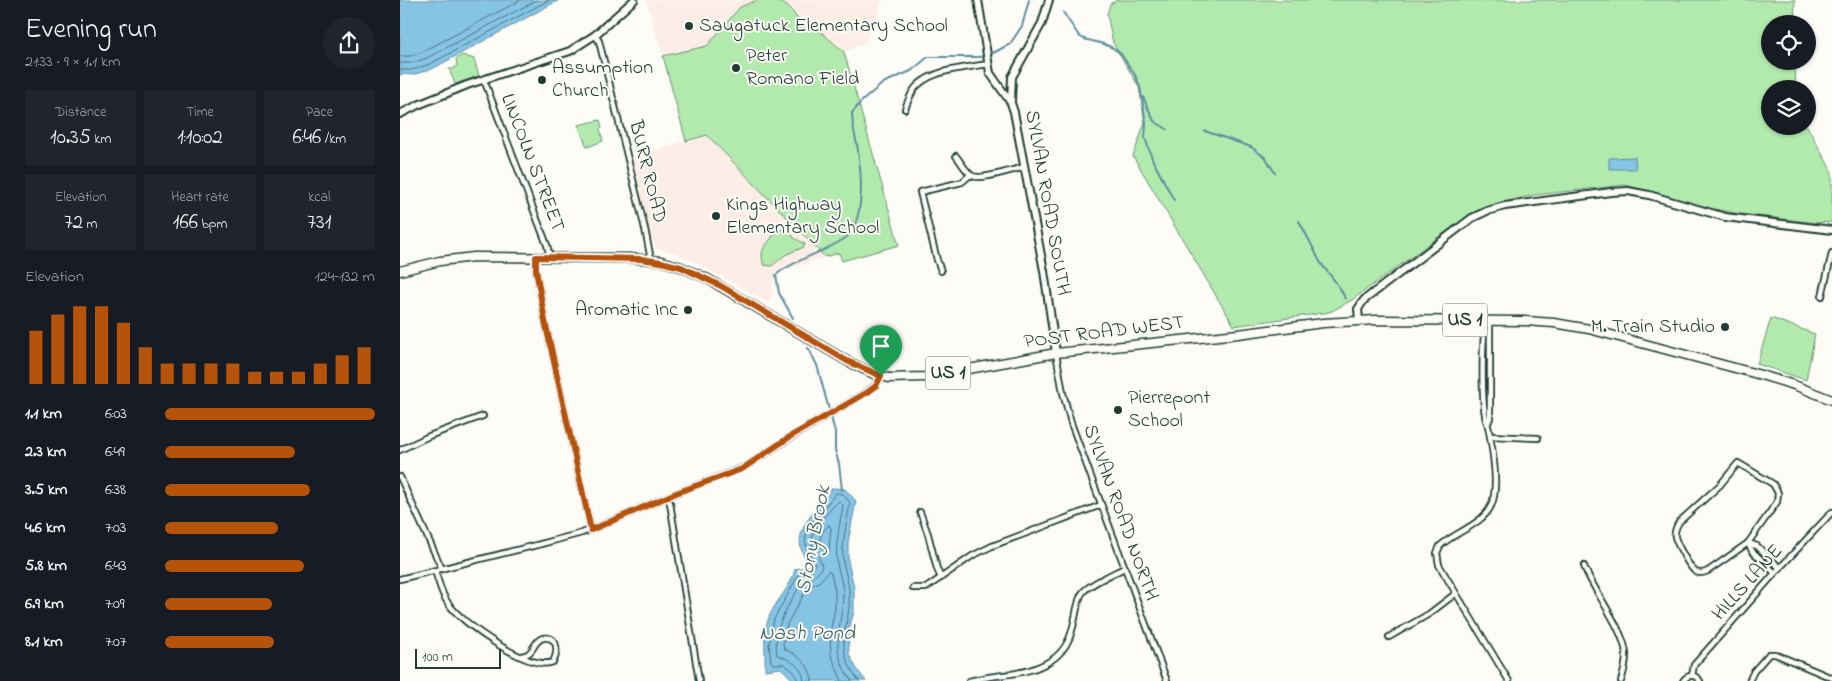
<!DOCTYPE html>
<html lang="en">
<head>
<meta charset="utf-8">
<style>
  :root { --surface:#171b24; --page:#20242c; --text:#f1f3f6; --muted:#9ea1a6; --accent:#b45309 }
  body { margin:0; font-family:"Indie Flower",sans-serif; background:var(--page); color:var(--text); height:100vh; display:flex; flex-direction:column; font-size:19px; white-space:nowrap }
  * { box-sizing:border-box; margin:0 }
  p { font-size:16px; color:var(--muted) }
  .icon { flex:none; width:28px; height:28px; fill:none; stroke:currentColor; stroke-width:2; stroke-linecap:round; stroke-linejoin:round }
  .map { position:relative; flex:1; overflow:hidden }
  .details { display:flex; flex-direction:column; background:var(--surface); width:400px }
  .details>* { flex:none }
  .tools { position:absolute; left:1361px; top:15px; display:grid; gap:10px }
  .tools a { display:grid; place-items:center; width:55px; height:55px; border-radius:50%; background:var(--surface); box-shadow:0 1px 4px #0004; font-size:25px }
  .scale { position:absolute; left:15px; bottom:12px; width:86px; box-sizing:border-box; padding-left:5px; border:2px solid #1f3d34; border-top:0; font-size:14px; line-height:18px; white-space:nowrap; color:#1f3d34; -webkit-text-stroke:4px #fdfcf7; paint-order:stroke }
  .pin { position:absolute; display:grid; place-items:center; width:42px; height:42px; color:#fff; margin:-51px -21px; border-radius:50% 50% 50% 0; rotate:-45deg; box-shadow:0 0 5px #0007 }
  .pin .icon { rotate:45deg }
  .round { display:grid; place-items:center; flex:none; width:52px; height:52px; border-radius:26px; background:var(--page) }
  .overview { display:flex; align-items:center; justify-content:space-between; height:85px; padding:0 25px }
  h1 { font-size:28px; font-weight:600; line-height:38px }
  .figures { display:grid; grid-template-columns:repeat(3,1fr); gap:8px; height:85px; padding:5px 25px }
  .figures div { display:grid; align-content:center; border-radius:0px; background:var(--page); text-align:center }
  .figures b { font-size:21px; font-weight:600 }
  .figures small { font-size:14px; font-weight:400 }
  .figures p { font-size:14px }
  .chart { height:140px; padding:10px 25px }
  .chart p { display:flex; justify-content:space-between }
  .chart svg { width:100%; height:90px; margin-top:5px; stroke:var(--accent); stroke-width:6 }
  ul { padding:0 25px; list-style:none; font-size:16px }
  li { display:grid; grid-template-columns:80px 60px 1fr; align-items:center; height:38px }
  li i { height:12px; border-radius:6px; background:var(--accent) }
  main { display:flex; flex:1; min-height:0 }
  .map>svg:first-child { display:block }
</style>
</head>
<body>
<main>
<section class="details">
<div class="overview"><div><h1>Evening run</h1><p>21:33 · 9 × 1.1 km</p></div><a class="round"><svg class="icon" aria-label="share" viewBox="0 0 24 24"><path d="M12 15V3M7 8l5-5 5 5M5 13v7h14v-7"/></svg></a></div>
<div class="figures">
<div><p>Distance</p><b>10.35<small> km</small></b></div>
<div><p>Time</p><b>1:10:02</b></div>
<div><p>Pace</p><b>6:46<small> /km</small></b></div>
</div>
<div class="figures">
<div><p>Elevation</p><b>72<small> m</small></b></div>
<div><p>Heart rate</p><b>166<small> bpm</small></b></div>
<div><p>kcal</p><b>731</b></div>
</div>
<div class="chart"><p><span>Elevation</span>124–132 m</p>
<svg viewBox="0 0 160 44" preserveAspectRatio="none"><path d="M5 44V18M15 44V10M25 44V6M35 44V6M45 44V14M55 44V26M65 44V34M75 44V34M85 44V34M95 44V34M105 44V38M115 44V38M125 44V38M135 44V34M145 44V30M155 44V26"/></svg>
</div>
<ul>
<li><b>1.1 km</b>6:03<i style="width:100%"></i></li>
<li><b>2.3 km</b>6:49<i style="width:62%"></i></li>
<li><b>3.5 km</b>6:38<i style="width:69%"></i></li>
<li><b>4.6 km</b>7:03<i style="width:54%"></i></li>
<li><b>5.8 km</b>6:43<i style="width:66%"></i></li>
<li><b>6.9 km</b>7:09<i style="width:51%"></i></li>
<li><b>8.1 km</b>7:07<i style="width:52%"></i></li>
</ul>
</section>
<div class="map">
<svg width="1432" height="681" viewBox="0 0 1432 681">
  <rect width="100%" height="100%" fill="#fdfcf7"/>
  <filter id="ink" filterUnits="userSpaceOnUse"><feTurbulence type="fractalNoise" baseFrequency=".02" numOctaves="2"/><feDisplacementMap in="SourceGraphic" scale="10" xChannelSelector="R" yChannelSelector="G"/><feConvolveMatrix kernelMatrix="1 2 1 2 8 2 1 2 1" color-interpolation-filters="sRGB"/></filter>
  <g filter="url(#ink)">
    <!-- built -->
    <g fill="#fcede6">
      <path d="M246,0H357L340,7L307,46L263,56Z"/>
      <path d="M375,0H483L465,43L444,52L420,31L403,27L392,11Z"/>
      <path d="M307,134L425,257L376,273L369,303L278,253L257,249L250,236L231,158Z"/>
    </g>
    <!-- green -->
    <g fill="#b2eaae" stroke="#689471">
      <path d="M357,0C385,0 388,4 403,27L420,31L444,52L499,245L442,261L439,253L425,257L307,135L286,141L263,56L307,46L340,7Z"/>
      <path d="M717,0H1395L1394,24H1370V61H1395L1396,89H1370V126H1407L1432,172V222L1417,223L1340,214L1309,208L1225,185L1135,195L1099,203L1069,215L952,300L930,312L834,326L733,156L745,122L739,87L713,43L707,14L710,4Z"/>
      <path d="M62,55L74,59L79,76L55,84L49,69H54L57,65L56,59Z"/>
      <path d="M200,120L202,128L200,129L203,141L187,147L178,125Z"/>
      <path d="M384,227L388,228L394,238L405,244L404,247L385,255L372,266L364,265C357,246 370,245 374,233H377Z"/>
      <path d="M1371,318L1415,334L1406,380L1357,364Z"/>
    </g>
    <!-- water -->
    <g fill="#86c4e6" stroke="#5d8e9f">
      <path d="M0,0H159L32,69L12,75L4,74L0,75Z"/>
      <path d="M1235,157L1236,169H1209V158Z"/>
      <path d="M432,488L445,489L456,501L448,542V561L454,588V611L448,634L449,654L458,671L466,681H394L381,668L365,670C366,653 362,634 369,617C376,600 392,586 395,569L407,567L410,564C408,561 405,558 403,554C391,528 420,508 432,488Z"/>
    </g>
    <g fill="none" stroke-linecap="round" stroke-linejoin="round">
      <!-- shore -->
      <g stroke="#48737b" stroke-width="1">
        <path d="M0,56H11L24,51L121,0"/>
        <path d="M0,63H12L27,58L137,0"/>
        <path d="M0,70H12L30,64L149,0"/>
        <path d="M429,525L431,528L429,550L427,553C416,544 419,533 429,525Z"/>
        <path d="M398,681L394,672L384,664H373L371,662L369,644L374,619L399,574L410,571L414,566L415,562L408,552L405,540L408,528L436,493L443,494L450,503C447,522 442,540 443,560C444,570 448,580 449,590C452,629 430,643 459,681"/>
        <path d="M404,681C403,666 389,659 377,655C372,626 390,604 403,580C440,568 410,557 412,538C413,528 432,507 439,501L443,505C440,524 435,543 437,562C438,573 443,582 443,593C443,628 427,649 452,681"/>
        <path d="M412,681C411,666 398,654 384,649L383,644L387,624L408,587L419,582L429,571L431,573L435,591V609L430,633L431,655L442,681"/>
      </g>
      <!-- stream -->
      <g stroke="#5d8e9f" stroke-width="2">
        <path d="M663,12L679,36L684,39L704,44L713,48L721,54L735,75L740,87L746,123L745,138L753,161L774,200"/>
        <path d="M743,97L754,121L767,129"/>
        <path d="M805,131L851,147L866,158L875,173"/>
        <path d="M899,221C906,234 913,247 919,260C926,272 942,286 945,299"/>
        <path d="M393,318L379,293L376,275C395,259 423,253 444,239C464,226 462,180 459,159C458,143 452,129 452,113L461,102L483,83L511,71L528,57H579L591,54L610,44L622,26L629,0"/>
        <path d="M408,348L417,365L435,432V450L439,464L442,490"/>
      </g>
      <defs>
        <g id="street">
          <path d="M195,35L199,41L245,229L251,260"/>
          <path d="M84,80L147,245L150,257"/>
          <path d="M505,109C508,101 511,91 518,85C535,69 566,68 588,64"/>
          <path d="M556,156C561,162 565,170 571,175C579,182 614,169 625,167"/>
          <path d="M136,257V270L145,321L191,530"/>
          <path d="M541,271L537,260L520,192L562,182L570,175"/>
          <path d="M1422,296L1432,253"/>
          <path d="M656,353L663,393L671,423L767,681"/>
          <path d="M1088,423L1090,418V329L1087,320C1081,335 1082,397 1085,415C1085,420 1087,422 1088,426C1092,446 1100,487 1091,506C1082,525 1055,532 1040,546L1037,553L1039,565L1109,681"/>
          <path d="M1090,436L1138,438"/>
          <path d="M0,450L29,436L83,416"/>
          <path d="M1338,463L1373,484L1378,493L1377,502L1348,543L1308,571C1304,573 1300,574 1296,572C1290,569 1277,544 1275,537C1274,531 1276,527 1279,522L1320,485Z"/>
          <path d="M0,477L42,569"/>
          <path d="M267,497L270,503L299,681"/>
          <path d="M520,512L528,534L537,569L541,578"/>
          <path d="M1184,566C1194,592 1224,629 1226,654C1226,663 1224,672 1221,681"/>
          <path d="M35,571C39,582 41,594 48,603C61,623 130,672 153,662C158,653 159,635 143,638C135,640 135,648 129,653C127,655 124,655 122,656"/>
          <path d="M1375,573L1352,551L1348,543L1357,546L1380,568"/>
          <path d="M0,579L137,545L182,533L200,526L276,493L345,467L396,434L467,392L476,385L481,376"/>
          <path d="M513,588H526L572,556L592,546L701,505"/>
          <path d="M989,637L1029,614L1055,594"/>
          <path d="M1292,676L1294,665L1375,573L1432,512"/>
          <path d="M569,681C598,673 624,677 650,661C670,649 673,629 677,608C679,602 679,596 684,591C693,582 713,574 724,568"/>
          <path d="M1283,681C1288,674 1295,674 1300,681"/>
          <path d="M1349,681L1354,671L1369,654H1375L1432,678"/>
        </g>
        <g id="secondary">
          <path d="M578,0L590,73L611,103L614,112L644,271L656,353"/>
          <path d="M611,101L612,77L642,23L649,0"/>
          <path d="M0,114L18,105L67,85L170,51L195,35L234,0"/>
          <path d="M959,320L958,309L964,300L1072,218L1087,211L1105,206L1211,192L1228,191L1249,195L1325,217L1432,230"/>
        </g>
        <path id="primary" d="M0,271L40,261L74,257L230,258L261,261L281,267L306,278L447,361L474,374L489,378L525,377L656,353L838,334L923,323L976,320L1125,321L1154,323L1189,329L1361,375L1394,385L1432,400"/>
      </defs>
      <!-- street casing -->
      <use href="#street" stroke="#1f3d34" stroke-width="8"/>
      <!-- secondary casing -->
      <use href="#secondary" stroke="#1f3d34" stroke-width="10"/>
      <!-- primary casing -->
      <use href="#primary" stroke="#1f3d34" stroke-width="11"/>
      <!-- street -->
      <use href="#street" stroke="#fdfcf7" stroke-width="4.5"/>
      <!-- secondary -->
      <use href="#secondary" stroke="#fdfcf7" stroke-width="6"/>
      <!-- primary -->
      <use href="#primary" stroke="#fdfcf7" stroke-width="8"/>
    </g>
  </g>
  <g fill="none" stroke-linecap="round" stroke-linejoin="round" filter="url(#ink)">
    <defs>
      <path id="route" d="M136,257L241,259L261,262L281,267L321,286L447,361L481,376L476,386L468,392L391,436L342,469L276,493L191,530L145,321L136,270Z"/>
    </defs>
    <!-- route casing -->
    <use href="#route" stroke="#fff" stroke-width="10"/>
    <!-- route -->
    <use href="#route" stroke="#b45309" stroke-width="6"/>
  </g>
  <!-- markers -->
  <g fill="#1f3d34" stroke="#fdfcf7" stroke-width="2">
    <circle cx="289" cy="26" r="5"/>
    <circle cx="336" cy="68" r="5"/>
    <circle cx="142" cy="80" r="5"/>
    <circle cx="316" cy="216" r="5"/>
    <circle cx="288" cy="310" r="5"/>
    <circle cx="1325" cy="327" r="5"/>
    <circle cx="718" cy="410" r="5"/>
  </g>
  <g text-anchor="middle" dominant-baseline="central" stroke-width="4" stroke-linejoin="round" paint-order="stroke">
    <!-- shield labels -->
    <g fill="#fdfcf7" stroke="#62766e" stroke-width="1">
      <rect x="1042.5" y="303.5" width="45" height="33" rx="4"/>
      <rect x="525.5" y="356.5" width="45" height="33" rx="4"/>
    </g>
    <g font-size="19" font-weight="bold" fill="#1f3d34">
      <text x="1065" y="320">US 1</text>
      <text x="548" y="373">US 1</text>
    </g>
    <!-- poi labels -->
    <g font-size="20" fill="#1f3d34" stroke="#fdfcf7" text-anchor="start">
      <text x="299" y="26">Saugatuck Elementary School</text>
      <text x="346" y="56">Peter<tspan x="346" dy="23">Romano Field</tspan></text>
      <text x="152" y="68">Assumption<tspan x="152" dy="23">Church</tspan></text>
      <text x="326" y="205">Kings Highway<tspan x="326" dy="23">Elementary School</tspan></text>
      <text x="278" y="310" text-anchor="end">Aromatic Inc</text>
      <text x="1315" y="327" text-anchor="end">M. Train Studio</text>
      <text x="728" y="398">Pierrepont<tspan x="728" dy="23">School</tspan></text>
    </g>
    <!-- street labels -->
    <g font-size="20" fill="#1f3d34" stroke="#fdfcf7">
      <text transform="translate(132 163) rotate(69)">LINCOLN STREET</text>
      <text transform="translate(247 172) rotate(76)">BURR ROAD</text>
      <text transform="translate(647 203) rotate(80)">SYLVAN ROAD SOUTH</text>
      <text transform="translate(704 333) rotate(-7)">POST ROAD WEST</text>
      <text transform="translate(720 513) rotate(70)">SYLVAN ROAD NORTH</text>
      <text transform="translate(1348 583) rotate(-48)">HILLS LANE</text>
    </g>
    <!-- water labels -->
    <g font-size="21" font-style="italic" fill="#395f60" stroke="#fdfcf7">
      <text transform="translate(414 540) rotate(-79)">Stony Brook</text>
      <text x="407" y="634">Nash Pond</text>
    </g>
  </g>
</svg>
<div class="tools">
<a><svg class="icon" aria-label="locate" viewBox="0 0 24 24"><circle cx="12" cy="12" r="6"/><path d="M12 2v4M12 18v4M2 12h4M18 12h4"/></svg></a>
<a><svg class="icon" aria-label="layers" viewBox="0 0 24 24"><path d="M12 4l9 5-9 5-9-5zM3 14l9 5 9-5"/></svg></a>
</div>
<div class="scale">100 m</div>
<div class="pin" style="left:481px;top:376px;background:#1e9e55"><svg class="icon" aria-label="arrive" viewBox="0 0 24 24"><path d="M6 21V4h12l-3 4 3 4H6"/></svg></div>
</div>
</main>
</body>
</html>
